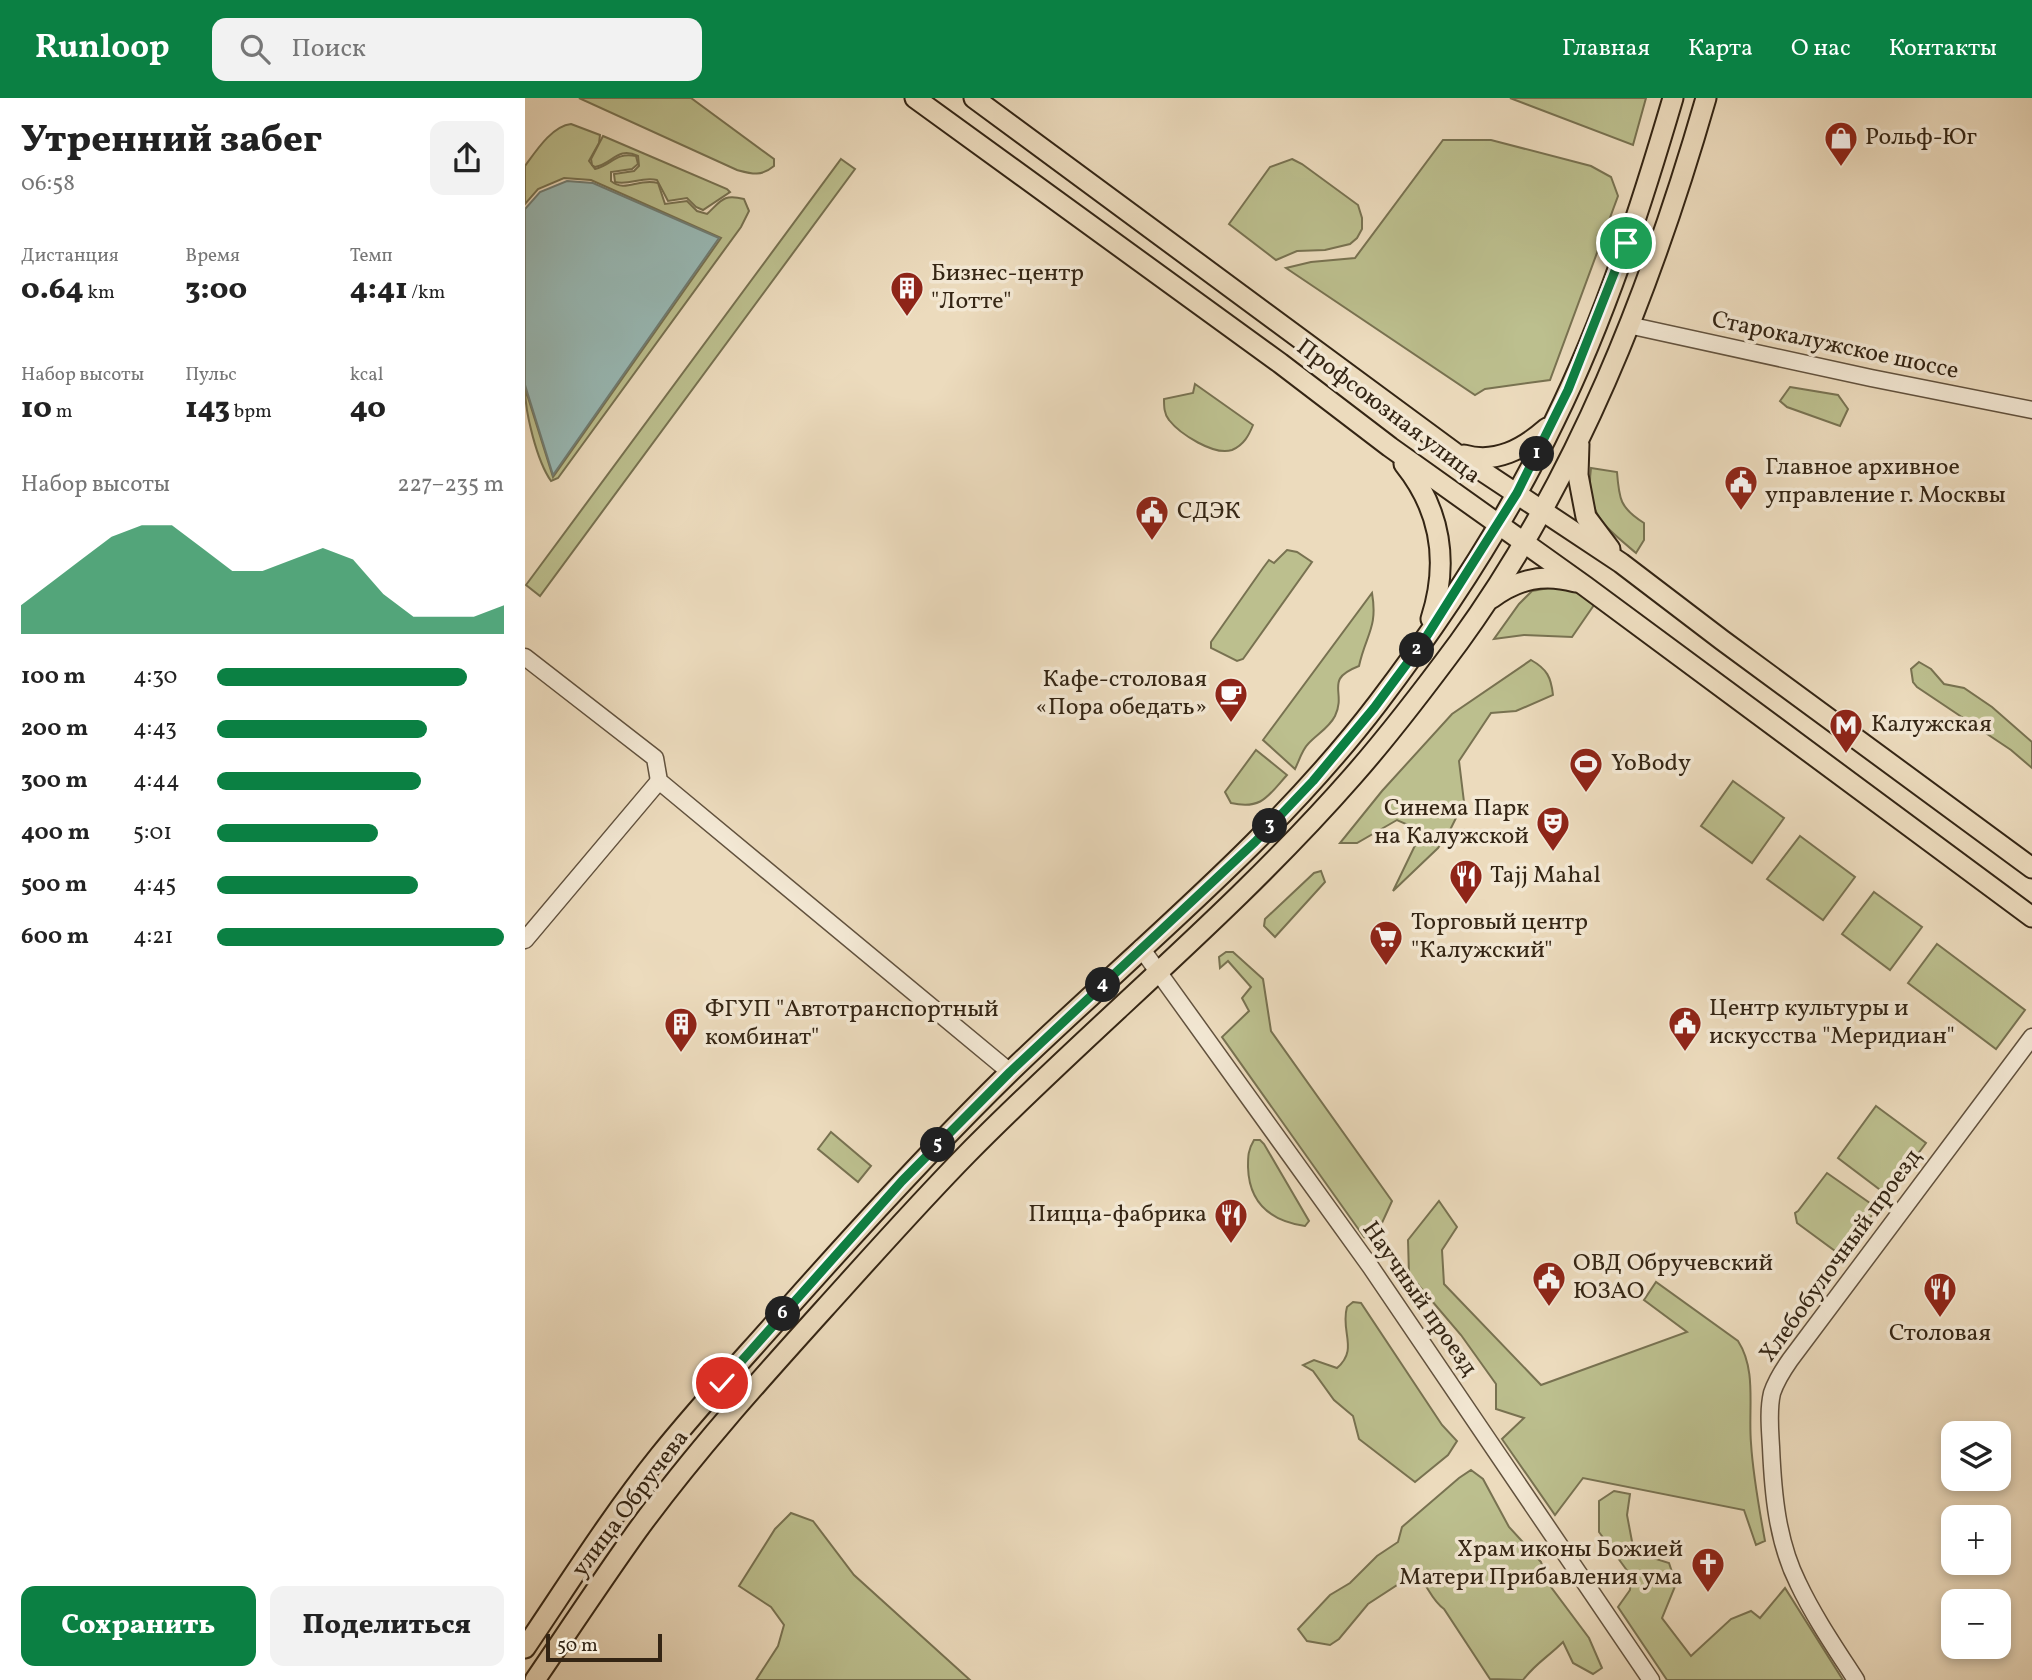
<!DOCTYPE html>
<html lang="ru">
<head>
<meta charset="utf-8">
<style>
  :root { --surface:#fff; --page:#f2f2f2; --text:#222; --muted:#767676; --accent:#0b8043 }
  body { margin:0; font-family:Vollkorn,serif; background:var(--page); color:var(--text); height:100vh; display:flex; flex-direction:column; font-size:26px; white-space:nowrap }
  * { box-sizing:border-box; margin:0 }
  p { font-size:23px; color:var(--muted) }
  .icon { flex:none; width:38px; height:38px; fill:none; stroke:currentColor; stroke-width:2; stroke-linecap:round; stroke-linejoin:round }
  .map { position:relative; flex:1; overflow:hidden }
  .side { display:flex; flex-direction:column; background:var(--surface); width:525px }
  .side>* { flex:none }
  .fabs { position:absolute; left:1416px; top:1323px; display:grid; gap:14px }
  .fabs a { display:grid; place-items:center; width:70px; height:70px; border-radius:14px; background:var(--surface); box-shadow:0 4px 10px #0003; font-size:35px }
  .scale { position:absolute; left:21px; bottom:18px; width:116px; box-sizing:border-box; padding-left:7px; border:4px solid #342514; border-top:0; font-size:19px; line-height:24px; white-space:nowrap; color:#342514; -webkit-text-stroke:5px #f3e8d4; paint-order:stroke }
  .pin { position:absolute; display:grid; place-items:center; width:60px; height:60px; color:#fff; margin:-30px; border:4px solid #fff; border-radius:50%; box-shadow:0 2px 7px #0007 }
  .km { position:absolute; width:35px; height:35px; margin:-18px; border-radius:50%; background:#222; color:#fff; font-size:19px; line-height:35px; text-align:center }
  .round { display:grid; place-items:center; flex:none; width:74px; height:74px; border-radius:14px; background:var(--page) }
  .overview { display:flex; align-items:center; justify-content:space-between; height:119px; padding:0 21px }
  h1 { font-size:38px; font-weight:800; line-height:52px }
  .stats { display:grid; grid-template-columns:repeat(3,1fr); gap:10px; height:119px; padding:7px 21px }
  .stats div { display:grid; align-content:center }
  .stats b { font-size:30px; font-weight:800 }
  .stats small { font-size:19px; font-weight:400 }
  .stats p { font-size:19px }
  .chart { height:196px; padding:14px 21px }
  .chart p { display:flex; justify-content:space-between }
  .chart svg { width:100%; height:126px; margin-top:7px; fill:var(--accent); opacity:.7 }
  .button { display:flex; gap:14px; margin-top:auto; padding:14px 21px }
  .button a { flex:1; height:80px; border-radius:14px; background:var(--accent); color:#fff; font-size:28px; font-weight:800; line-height:80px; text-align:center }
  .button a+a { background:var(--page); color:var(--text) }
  ul { padding:0 21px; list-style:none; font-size:23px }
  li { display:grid; grid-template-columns:112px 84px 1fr; align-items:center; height:52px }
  li i { height:18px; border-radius:9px; background:var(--accent) }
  header { display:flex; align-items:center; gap:42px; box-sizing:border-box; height:98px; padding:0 35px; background:var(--accent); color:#fff }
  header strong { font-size:33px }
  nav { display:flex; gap:38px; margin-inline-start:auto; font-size:24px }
  .search { width:490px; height:63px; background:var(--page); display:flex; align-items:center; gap:18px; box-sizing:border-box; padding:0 24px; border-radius:14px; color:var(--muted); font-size:26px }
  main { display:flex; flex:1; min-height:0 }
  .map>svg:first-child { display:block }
</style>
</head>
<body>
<header>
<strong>Runloop</strong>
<div class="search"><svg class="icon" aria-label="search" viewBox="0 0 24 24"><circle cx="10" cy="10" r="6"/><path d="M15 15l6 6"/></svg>Поиск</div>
<nav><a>Главная</a><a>Карта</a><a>О нас</a><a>Контакты</a></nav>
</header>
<main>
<section class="side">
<div class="overview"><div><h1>Утренний забег</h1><p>06:58</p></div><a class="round"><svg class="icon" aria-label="share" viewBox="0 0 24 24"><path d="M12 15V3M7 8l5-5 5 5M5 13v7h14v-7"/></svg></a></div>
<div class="stats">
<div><p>Дистанция</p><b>0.64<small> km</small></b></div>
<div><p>Время</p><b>3:00</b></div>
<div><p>Темп</p><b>4:41<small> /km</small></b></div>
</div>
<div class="stats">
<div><p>Набор высоты</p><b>10<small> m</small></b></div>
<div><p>Пульс</p><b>143<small> bpm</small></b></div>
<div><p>kcal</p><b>40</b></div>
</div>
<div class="chart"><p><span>Набор высоты</span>227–235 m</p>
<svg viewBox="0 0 160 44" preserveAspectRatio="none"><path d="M0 44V34L10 26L20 18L30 10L40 6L50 6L60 14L70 22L80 22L90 18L100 14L110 18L120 30L130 38L140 38L150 38L160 34V44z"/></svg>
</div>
<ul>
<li><b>100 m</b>4:30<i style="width:87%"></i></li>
<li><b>200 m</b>4:43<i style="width:73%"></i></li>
<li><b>300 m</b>4:44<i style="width:71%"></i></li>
<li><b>400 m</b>5:01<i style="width:56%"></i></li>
<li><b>500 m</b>4:45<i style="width:70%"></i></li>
<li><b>600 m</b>4:21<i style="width:100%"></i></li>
</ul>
<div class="button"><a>Сохранить</a><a>Поделиться</a></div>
</section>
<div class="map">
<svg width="1507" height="1582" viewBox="0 0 1507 1582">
  <rect width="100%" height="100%" fill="#ecdbbd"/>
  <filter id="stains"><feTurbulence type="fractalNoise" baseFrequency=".00286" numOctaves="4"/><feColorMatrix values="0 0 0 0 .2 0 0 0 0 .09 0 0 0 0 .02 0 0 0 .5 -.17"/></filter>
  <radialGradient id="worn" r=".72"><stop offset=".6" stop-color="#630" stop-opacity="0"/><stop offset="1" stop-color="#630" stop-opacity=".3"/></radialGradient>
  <!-- green -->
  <g fill="#bcbf8e" stroke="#787251" stroke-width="2">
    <path d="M54,0H166L249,61V68C236,79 227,76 212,72Z"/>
    <path d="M985,0H1121L1108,47Z"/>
    <path d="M46,26L75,37L74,45L64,63L70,71C87,67 90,54 111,58L113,66L107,71L86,74V83C101,95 112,80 133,85L140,106L162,103L172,113L182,116C197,102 198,96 219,101L224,113L216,129L33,380L26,383C12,363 0,315 0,290L28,379L196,140L66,82L39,80L13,91L0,106V68C11,53 27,28 46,26Z"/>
    <path d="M78,38L202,91L205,94L178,112L171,109L162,100L143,103L132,82C117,78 104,88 90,84L89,76L109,73L114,68L113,58C92,48 88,66 70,69L67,67L66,61Z"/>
    <path d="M918,42H966L1066,68L1086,79L1093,98L1025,282L960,291L950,297L761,170L786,164L830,160Z"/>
    <path d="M316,61L330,71L15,498L1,487Z"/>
    <path d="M767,61L777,66L833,107L837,120V131L832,140L825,146L800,152L772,153L751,162L704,126L745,69Z"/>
    <path d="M670,286L728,327C724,337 719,347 707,352C689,358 655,336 644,322C639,316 639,308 639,301L668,295Z"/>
    <path d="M1265,289L1313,297L1323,311L1315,328L1262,309L1255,303Z"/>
    <path d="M1066,370L1092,374C1094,401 1095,410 1119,425V442L1111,455C1079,428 1060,415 1066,370Z"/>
    <path d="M762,452L772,454L787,464L718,561L712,563L686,550V544L738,470L744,462L749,465Z"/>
    <path d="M1035,488L1047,490L1069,507L1047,539L999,537L969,541L994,506L1007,493Z"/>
    <path d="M847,495C853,530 841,536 834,568C798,582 822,593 810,618C804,630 792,636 783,646C777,652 774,663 770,671L738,642Z"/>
    <path d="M1006,562C1022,571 1026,579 1028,597L991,613L966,615L934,663L939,704L925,732L913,750L868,793L897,733L872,722L832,745H815L857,693L927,616Z"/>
    <path d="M1394,564L1406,571L1419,586L1439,590L1467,609L1507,644V670L1486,652L1392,589L1388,584L1386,571Z"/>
    <path d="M731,652L762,677C743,698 737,712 706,705L700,694Z"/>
    <path d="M1208,683L1259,720L1227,765L1176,728Z"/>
    <path d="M1275,738L1330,779L1298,822L1242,781Z"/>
    <path d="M796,773L800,784L750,839L739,828L740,821L789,775Z"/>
    <path d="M1349,794L1397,829L1365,872L1317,836Z"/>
    <path d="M1412,846L1500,912L1471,951L1383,885Z"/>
    <path d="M701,854H708L738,881L746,933L867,1103L851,1138L843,1141L839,1139L697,939L724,913L717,900L726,889L703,863L695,870L694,859Z"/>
    <path d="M1351,1008L1401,1045L1362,1097L1313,1060Z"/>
    <path d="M306,1034L346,1068L333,1084L293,1051Z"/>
    <path d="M729,1042H735L739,1046L784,1123L780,1128C746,1123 724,1105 723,1069C723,1058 723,1052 729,1042Z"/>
    <path d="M1302,1075L1352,1110L1317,1158L1272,1125L1270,1115L1273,1113Z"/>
    <path d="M914,1103L932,1129L917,1152L919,1186L1016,1287L1162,1234L1119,1202L1131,1184L1213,1243C1232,1272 1223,1311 1226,1345C1228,1378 1234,1410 1240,1443L1231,1447L1219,1412L1058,1380L1030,1417L977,1341L999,1320L971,1311V1286L936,1237L884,1176L883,1142Z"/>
    <path d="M828,1204L836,1205L917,1327L932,1343L923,1357L890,1384L834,1341L828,1318L809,1302L788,1273L778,1267L789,1262L812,1270C834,1251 815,1234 822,1209Z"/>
    <path d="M946,1372L958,1381L984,1429L1016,1464L1023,1485L1064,1540L1077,1570L1068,1576L1048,1565L1038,1544C1023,1559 1011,1565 998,1582L965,1581L919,1511C904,1500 904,1486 889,1475L878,1477L872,1487L843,1506L814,1541L805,1547L782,1543L773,1531L805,1497L825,1485L852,1458L873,1444L877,1429L934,1380Z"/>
    <path d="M1089,1393L1105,1396L1102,1417L1109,1454L1144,1465L1151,1486L1137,1520L1166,1558L1206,1521L1226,1513L1235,1520L1260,1490L1318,1582H1142L1093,1509L1105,1492L1106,1478L1074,1434V1403Z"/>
    <path d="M266,1415L288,1423L329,1477L445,1582H231L253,1548L259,1527L246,1509L214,1488L250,1431Z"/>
  </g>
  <!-- water -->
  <path fill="#99bab6" stroke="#717e75" stroke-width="2" d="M42,83L68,85L194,140L28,377L0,287V111L15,94Z"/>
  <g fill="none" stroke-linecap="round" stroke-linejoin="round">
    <defs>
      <g id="minor">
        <path d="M1103,227L1346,280L1507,312"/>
        <path d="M0,559L130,660L134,683L485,974"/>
        <path d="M0,842L134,683"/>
        <path d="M616,850L845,1168L1126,1582"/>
        <path d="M1331,1582C1311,1551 1289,1519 1273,1485C1252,1443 1248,1395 1246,1349C1245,1331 1243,1312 1247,1295C1251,1283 1258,1272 1265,1262L1507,939"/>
      </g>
      <g id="major">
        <path d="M390,0L755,265L865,349L1060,488L1507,819"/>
        <path d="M449,0L930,355L1096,465L1197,542L1507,770"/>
        <path d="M1054,346L1053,377L1061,419L1085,451"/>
        <path d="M939,357C971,366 998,351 1022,330"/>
        <path d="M879,366C916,412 924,465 906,521"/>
        <path d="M967,500C993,481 1019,475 1050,484"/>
        <path d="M0,1550C44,1485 86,1418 135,1357C176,1306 221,1258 264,1209C336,1128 409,1048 486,973C610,853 748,743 853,605C920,517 982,422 1030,322C1080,220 1116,109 1148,0"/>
        <path d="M10,1582C44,1532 77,1482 112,1433C169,1355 234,1283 299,1211C346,1159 393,1106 442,1056C568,928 709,814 828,678C865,636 900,590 934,544C1051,383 1126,191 1181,0"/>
      </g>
    </defs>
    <!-- minor casing -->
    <use href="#minor" stroke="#62523e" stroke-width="19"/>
    <!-- major casing -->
    <use href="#major" stroke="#342514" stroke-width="23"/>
    <!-- minor -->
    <use href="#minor" stroke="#f3e8d4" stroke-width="16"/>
    <!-- major -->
    <use href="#major" stroke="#ecdbbd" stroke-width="19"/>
  </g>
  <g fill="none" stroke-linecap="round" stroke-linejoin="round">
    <defs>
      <path id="route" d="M197,1285L377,1083L485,974L730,744L788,683L849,610L898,544L992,395L1043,292L1101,145"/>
    </defs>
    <!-- route casing -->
    <use href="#route" stroke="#fff" stroke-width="14"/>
    <!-- route -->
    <use href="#route" stroke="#0b8043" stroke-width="9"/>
  </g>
  <!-- icons -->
  <defs>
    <symbol id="shop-pin" viewBox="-11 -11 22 30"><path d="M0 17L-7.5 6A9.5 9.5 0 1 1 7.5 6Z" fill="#8f2418" stroke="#f3e8d4"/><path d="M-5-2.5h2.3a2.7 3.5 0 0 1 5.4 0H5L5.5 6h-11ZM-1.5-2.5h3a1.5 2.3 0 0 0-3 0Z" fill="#fff"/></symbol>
    <symbol id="building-pin" viewBox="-11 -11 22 30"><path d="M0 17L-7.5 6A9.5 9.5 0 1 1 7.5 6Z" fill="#8f2418" stroke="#f3e8d4"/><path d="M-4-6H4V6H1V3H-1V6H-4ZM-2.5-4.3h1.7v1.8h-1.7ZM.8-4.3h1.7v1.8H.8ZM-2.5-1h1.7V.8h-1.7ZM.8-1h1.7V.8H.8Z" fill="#fff"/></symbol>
    <symbol id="civic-pin" viewBox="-11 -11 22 30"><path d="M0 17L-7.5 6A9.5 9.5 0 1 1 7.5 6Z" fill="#8f2418" stroke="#f3e8d4"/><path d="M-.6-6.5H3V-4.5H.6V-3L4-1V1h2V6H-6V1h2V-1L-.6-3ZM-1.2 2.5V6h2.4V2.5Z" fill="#fff"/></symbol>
    <symbol id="cafe-pin" viewBox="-11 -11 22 30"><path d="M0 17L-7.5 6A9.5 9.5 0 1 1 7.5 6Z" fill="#8f2418" stroke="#f3e8d4"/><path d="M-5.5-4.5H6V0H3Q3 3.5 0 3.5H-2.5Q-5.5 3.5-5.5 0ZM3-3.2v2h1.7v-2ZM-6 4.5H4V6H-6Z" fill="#fff"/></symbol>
    <symbol id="metro-pin" viewBox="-11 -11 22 30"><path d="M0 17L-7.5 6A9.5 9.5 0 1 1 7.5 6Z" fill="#8f2418" stroke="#f3e8d4"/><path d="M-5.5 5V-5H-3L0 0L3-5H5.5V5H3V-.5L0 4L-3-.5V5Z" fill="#fff"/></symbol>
    <symbol id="stadium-pin" viewBox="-11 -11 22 30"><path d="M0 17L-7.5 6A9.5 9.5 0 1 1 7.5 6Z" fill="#8f2418" stroke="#f3e8d4"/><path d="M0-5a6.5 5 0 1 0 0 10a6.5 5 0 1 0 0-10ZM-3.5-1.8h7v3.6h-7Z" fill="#fff"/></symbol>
    <symbol id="theatre-pin" viewBox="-11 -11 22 30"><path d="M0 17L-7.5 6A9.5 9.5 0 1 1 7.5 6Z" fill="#8f2418" stroke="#f3e8d4"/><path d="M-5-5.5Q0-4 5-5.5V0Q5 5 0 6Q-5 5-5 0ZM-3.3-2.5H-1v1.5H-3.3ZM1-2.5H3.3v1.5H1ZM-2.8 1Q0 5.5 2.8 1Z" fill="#fff"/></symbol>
    <symbol id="restaurant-pin" viewBox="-11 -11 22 30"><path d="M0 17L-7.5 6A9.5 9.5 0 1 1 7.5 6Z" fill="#8f2418" stroke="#f3e8d4"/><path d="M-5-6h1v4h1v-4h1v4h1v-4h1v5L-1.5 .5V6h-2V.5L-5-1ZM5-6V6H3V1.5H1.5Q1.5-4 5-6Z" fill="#fff"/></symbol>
    <symbol id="supermarket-pin" viewBox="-11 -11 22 30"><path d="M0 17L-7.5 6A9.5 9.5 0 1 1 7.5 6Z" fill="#8f2418" stroke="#f3e8d4"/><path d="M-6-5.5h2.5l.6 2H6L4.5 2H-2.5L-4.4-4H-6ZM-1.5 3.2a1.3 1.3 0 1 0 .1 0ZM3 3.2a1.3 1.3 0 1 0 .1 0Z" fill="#fff"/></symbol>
    <symbol id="church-pin" viewBox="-11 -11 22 30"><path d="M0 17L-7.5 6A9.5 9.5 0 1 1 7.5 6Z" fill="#8f2418" stroke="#f3e8d4"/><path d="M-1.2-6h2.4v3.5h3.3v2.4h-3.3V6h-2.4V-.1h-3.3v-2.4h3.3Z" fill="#fff"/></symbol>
  </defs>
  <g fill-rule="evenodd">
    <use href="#shop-pin" x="1297" y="21" width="38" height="52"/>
    <use href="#building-pin" x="363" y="171" width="38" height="52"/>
    <use href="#civic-pin" x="1197" y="365" width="38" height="52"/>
    <use href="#civic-pin" x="608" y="395" width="38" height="52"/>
    <use href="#cafe-pin" x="687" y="577" width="38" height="52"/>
    <use href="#metro-pin" x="1302" y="608" width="38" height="52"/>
    <use href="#stadium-pin" x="1042" y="647" width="38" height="52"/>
    <use href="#theatre-pin" x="1009" y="706" width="38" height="52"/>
    <use href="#restaurant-pin" x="922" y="759" width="38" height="52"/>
    <use href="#supermarket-pin" x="842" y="820" width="38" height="52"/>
    <use href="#civic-pin" x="1141" y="906" width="38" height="52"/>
    <use href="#building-pin" x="137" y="907" width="38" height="52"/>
    <use href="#restaurant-pin" x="687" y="1098" width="38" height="52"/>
    <use href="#civic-pin" x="1005" y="1161" width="38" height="52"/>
    <use href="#restaurant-pin" x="1396" y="1172" width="38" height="52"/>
    <use href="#church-pin" x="1164" y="1447" width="38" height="52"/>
  </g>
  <g text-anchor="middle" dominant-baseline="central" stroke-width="7" stroke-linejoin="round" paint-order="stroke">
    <!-- poi labels -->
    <g font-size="24" fill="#342514" stroke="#f3e8d4" text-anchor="start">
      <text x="1340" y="40">Рольф-Юг</text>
      <text x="406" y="176">Бизнес-центр<tspan x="406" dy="28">"Лотте"</tspan></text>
      <text x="1240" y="370">Главное архивное<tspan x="1240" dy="28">управление г. Москвы</tspan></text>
      <text x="652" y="414">СДЭК</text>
      <text x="682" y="582" text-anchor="end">Кафе-столовая<tspan x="682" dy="28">«Пора обедать»</tspan></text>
      <text x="1346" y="627">Калужская</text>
      <text x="1086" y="666">YoBody</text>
      <text x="1004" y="711" text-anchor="end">Синема Парк<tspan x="1004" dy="28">на Калужской</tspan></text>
      <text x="965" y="778">Tajj Mahal</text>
      <text x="886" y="825">Торговый центр<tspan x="886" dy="28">"Калужский"</tspan></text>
      <text x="1184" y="911">Центр культуры и<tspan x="1184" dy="28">искусства "Меридиан"</tspan></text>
      <text x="180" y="912">ФГУП "Автотранспортный<tspan x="180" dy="28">комбинат"</tspan></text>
      <text x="682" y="1117" text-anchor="end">Пицца-фабрика</text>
      <text x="1048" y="1166">ОВД Обручевский<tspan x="1048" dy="28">ЮЗАО</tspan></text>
      <text x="1415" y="1236" text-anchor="middle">Столовая</text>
      <text x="1158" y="1452" text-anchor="end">Храм иконы Божией<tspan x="1158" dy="28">Матери Прибавления ума</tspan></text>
    </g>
    <!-- street labels -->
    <g font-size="24" fill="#342514" stroke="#f3e8d4">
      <text transform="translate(1310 248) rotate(12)">Старокалужское шоссе</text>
      <text transform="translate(863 314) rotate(37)">Профсоюзная улица</text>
      <text transform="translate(1316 1158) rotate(-54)">Хлебобулочный проезд</text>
      <text transform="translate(894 1201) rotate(55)">Научный проезд</text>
      <text transform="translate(106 1406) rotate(-53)">улица Обручева</text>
    </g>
  </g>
  <rect width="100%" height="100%" filter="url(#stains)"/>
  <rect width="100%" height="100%" fill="url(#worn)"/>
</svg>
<div class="fabs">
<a><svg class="icon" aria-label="layers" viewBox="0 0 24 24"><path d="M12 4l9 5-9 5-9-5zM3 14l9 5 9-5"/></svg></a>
<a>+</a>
<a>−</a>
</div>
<div class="scale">50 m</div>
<div class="pin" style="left:1101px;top:145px;background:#1e9e55"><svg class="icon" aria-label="arrive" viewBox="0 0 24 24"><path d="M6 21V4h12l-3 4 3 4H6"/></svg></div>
<div class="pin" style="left:197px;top:1285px;background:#d93025"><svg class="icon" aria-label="check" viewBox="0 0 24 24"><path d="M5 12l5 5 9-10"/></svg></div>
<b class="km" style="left:1012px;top:356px">1</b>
<b class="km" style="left:892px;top:552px">2</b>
<b class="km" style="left:745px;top:728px">3</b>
<b class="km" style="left:578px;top:887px">4</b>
<b class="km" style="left:413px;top:1047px">5</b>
<b class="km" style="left:258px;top:1216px">6</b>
</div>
</main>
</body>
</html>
